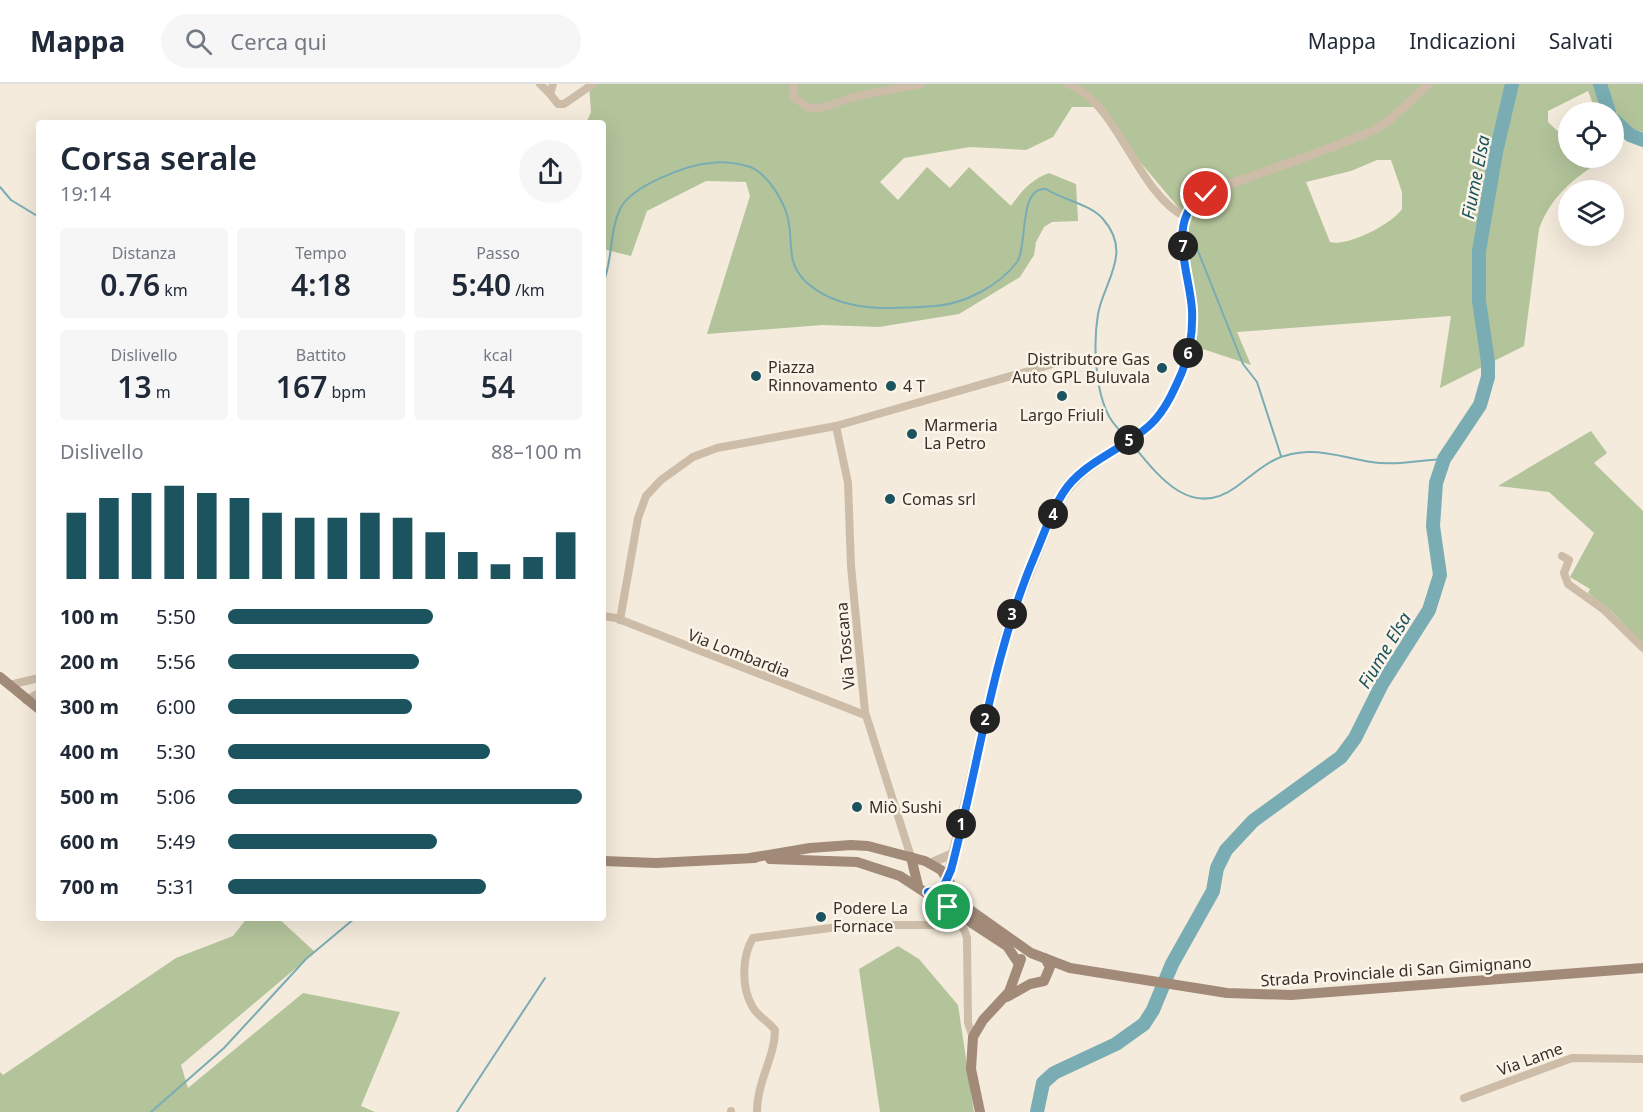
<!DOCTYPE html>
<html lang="it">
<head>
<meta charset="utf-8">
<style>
  :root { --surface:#fff; --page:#f6f6f7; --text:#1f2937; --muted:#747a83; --line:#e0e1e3; --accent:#1b545e }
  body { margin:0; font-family:"Noto Sans",sans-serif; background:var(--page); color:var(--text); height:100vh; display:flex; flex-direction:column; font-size:22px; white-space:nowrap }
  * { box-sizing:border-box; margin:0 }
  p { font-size:20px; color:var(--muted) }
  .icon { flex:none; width:33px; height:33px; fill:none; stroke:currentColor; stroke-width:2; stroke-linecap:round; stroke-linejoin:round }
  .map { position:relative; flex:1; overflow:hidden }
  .panel { position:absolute; left:36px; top:36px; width:570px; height:801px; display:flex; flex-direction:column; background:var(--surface); border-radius:6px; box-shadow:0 6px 24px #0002 }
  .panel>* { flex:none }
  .buttons { position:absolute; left:1558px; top:18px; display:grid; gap:12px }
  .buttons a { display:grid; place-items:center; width:66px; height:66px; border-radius:50%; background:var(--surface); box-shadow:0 6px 24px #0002; font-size:30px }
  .pin { position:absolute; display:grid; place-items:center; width:51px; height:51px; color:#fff; margin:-26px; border:3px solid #fff; border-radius:50%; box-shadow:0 2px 6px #0007 }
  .km { position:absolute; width:30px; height:30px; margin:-15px; border-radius:50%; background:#222; color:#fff; font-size:16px; line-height:30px; text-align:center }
  .round { display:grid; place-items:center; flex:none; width:63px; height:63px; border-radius:32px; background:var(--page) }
  .headline { display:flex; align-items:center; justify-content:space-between; height:102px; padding:0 24px }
  h1 { font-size:33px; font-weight:600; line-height:45px }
  .metrics { display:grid; grid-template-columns:repeat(3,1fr); gap:9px; height:102px; padding:6px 24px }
  .metrics div { display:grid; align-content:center; border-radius:6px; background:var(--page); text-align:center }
  .metrics b { font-size:30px; font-weight:600 }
  .metrics small { font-size:16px; font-weight:400 }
  .metrics p { font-size:16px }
  .chart { height:168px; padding:12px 24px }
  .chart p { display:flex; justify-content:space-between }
  .chart svg { width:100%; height:108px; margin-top:6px; stroke:var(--accent); stroke-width:6 }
  ul { padding:0 24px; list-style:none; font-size:20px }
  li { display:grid; grid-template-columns:96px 72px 1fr; align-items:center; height:45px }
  li i { height:15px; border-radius:8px; background:var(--accent) }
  header { display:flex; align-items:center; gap:36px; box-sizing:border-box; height:84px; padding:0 30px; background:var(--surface); border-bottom:2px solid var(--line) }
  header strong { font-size:28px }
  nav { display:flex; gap:33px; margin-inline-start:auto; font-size:21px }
  .search { width:420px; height:54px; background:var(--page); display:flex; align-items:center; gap:15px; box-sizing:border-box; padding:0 21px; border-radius:33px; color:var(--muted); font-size:22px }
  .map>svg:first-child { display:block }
</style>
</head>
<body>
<header>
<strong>Mappa</strong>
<div class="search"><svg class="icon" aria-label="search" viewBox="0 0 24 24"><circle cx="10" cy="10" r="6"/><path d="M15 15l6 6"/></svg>Cerca qui</div>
<nav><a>Mappa</a><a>Indicazioni</a><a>Salvati</a></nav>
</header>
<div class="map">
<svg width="1643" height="1028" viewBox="0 0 1643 1028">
  <rect width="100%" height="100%" fill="#f4ebdc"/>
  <!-- green -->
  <g fill="#b3c49b" fill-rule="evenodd">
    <path d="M589,0H1643V48L1614,39V28H1596L1588,7L1548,27V38L1569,58V74H1584L1593,82C1568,99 1549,117 1539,145L1524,262L1440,304L1451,232L1237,248L1251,281L1194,262C1203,219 1183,178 1188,135L1094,23H1072L1053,53L1026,66L970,63L904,74L880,98L898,116L927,83L950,104L969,83L1011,122C1022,106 1031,96 1049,89L1076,100L1078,137L1052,138L1044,143L1036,158L1034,171L1020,193L959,230L879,243L823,241L707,250L750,112L746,98L706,97L647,127L631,172L603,165V39H586L591,28ZM1377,76H1391L1402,108V125C1392,140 1348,163 1330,158L1306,98L1351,87Z"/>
    <path d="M1591,347L1607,369L1594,379L1643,427V560L1611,527L1588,509L1590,505L1570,493L1594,449L1549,408L1498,402Z"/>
    <path d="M247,834H278L315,868L181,981L188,1004L303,909L400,928L361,1022L375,1028H0V988L3,991L176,874L233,852Z"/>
    <path d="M898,862L919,875L958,921L974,1028H880L859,885Z"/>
  </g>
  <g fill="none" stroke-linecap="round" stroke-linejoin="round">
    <!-- stream -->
    <g stroke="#79acb3" stroke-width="2">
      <path d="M0,103L11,116L39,133"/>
      <path d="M1196,162L1243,280L1257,298L1281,372"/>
      <path d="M603,200C613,176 609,148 620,125C631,102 686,81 711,79C721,77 737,79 747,82C764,86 779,110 785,125C796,150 783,176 805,197C840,230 892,225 935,222C964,220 999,202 1017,178C1028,162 1018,102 1046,105C1063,116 1090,120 1103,135C1133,169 1104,197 1098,230C1093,260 1095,308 1110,334C1115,342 1122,349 1128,356"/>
      <path d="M1132,360C1158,392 1191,436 1236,403C1261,385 1274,369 1308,368C1329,367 1350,375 1371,378C1394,382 1421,376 1444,375"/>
      <path d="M151,1028L224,964L306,875L355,834"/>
      <path d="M457,1028L545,894"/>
    </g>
    <!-- river -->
    <g stroke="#79acb3" stroke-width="14">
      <path d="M1600,0L1609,28"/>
      <path d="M1614,36L1630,51L1643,56"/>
      <path d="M1037,1028L1043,999L1054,989L1116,960L1144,940L1153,926L1172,880L1213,807L1217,784L1226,766L1253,737L1341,673L1355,654L1382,600L1429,526L1440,491L1433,442L1436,399L1444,375L1480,321L1488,293V278L1479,217V167L1496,68L1512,0"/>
    </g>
    <!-- minor -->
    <g stroke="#cdbca7" stroke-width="8">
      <path d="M540,0L550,10"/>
      <path d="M553,0L550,10L558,20H564L593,0"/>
      <path d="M794,0V14L809,24H821L857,12L921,0"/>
      <path d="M1068,0C1118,18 1135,106 1185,133"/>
      <path d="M836,342L848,399L851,482L865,628L911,773"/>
      <path d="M1562,472L1569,476L1564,489L1568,500L1603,525L1643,564"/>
      <path d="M603,532L616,534L865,631"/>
      <path d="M620,536L638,434L646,412L661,396L693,373L717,364L836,342L1053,280"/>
      <path d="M9,601L39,594"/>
      <path d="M26,616L39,609"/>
      <path d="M1464,1014L1572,974L1643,975"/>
      <path d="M731,1027V1028"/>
      <path d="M757,1028C757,997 775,973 775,946C768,937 757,932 752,922C741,902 742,872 753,854L854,841H959L964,845L967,854L968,939L973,953"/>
    </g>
    <!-- tertiary -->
    <g stroke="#cdbca7" stroke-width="9">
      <path d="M931,779L954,769"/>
      <path d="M947,794L1004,554L1054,428C1080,371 1137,368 1166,320C1179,298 1190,273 1192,248C1195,214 1167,138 1196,116C1212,105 1232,99 1250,93C1291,78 1334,64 1374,46L1392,34L1429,0"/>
    </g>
    <!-- secondary -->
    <g stroke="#a18a78" stroke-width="10">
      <path d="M0,593L39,625"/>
      <path d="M911,773L918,802"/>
      <path d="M750,774L810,764L851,761L868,762L925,777L941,786L966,823L1031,869L1070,884L1227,909L1291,911L1643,884"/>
      <path d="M770,775L857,778L900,792L1007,862L1019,880"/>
      <path d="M603,777L656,779L755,774"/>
      <path d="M1007,913L1030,900L1044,897L1050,883L1045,874"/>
      <path d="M980,1028L971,985L973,953L983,936L1009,908L1021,875"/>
    </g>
  </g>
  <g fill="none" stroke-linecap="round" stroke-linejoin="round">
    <defs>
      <path id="route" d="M948,823L928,808L942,806L951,786C979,680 992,572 1035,471C1044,450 1051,428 1063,409C1083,377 1126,365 1152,339C1166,325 1174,306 1182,288C1190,268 1193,248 1192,226C1190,189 1164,133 1206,110"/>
    </defs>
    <!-- route casing -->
    <use href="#route" stroke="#fff" stroke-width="12"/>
    <!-- route -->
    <use href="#route" stroke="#1a73e8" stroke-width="8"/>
  </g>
  <!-- markers -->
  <g fill="#1b545e" stroke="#fbf4e9" stroke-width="2">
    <circle cx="1162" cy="284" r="6"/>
    <circle cx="756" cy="292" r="6"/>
    <circle cx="891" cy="302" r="6"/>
    <circle cx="1062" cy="312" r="6"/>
    <circle cx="912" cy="350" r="6"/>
    <circle cx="890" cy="415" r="6"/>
    <circle cx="857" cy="723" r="6"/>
    <circle cx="821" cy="833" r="6"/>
  </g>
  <g text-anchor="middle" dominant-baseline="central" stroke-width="5" stroke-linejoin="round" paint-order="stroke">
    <!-- poi labels -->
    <g font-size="16" fill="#392f28" stroke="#fbf4e9" text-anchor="start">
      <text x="1150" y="275" text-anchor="end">Distributore Gas<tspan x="1150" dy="18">Auto GPL Buluvala</tspan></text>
      <text x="768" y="283">Piazza<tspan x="768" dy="18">Rinnovamento</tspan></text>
      <text x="903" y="302">4 T</text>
      <text x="1062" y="331" text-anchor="middle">Largo Friuli</text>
      <text x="924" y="341">Marmeria<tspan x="924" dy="18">La Petro</tspan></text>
      <text x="902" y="415">Comas srl</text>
      <text x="869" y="723">Miò Sushi</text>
      <text x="833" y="824">Podere La<tspan x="833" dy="18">Fornace</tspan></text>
    </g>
    <!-- street labels -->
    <g font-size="16" fill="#392f28" stroke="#fbf4e9">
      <text transform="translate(845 562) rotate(-95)">Via Toscana</text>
      <text transform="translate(739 569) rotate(21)">Via Lombardia</text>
      <text transform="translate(1396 887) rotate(-4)">Strada Provinciale di San Gimignano</text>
      <text transform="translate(1530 975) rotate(-20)">Via Lame</text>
    </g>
    <!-- water labels -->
    <g font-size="18" font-style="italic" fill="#1b545e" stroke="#fbf4e9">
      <text transform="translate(1475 93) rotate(-79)">Fiume Elsa</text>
      <text transform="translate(1384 566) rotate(-59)">Fiume Elsa</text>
    </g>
  </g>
</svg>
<div class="buttons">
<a><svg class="icon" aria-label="locate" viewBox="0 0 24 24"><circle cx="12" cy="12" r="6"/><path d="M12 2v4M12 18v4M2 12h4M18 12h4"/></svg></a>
<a><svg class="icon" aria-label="layers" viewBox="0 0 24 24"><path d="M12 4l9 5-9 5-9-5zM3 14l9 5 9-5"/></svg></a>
</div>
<div class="pin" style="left:948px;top:823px;background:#1e9e55"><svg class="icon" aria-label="arrive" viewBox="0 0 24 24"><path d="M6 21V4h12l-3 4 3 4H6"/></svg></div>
<div class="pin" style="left:1206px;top:110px;background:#d93025"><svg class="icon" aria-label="check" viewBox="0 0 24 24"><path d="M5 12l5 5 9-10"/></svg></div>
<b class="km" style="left:961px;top:740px">1</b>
<b class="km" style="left:985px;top:635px">2</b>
<b class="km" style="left:1012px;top:530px">3</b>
<b class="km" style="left:1053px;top:430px">4</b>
<b class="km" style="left:1129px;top:356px">5</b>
<b class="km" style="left:1188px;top:269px">6</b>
<b class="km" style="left:1183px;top:162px">7</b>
<section class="panel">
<div class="headline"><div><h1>Corsa serale</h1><p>19:14</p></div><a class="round"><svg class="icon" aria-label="share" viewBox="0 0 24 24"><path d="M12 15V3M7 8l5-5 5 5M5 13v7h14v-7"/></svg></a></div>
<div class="metrics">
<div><p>Distanza</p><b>0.76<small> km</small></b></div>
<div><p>Tempo</p><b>4:18</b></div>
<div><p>Passo</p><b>5:40<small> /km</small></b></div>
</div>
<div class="metrics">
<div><p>Dislivello</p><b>13<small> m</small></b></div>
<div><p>Battito</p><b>167<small> bpm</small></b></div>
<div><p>kcal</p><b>54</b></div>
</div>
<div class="chart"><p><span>Dislivello</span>88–100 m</p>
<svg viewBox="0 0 160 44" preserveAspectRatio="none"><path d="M5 44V17M15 44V11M25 44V9M35 44V6M45 44V9M55 44V11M65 44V17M75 44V19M85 44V19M95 44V17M105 44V19M115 44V25M125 44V33M135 44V38M145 44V35M155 44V25"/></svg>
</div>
<ul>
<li><b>100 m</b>5:50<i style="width:58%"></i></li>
<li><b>200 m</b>5:56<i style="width:54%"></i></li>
<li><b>300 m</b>6:00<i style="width:52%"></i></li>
<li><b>400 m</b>5:30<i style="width:74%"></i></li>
<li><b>500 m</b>5:06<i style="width:100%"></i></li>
<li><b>600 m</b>5:49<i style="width:59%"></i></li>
<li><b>700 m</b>5:31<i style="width:73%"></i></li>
</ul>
</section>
</div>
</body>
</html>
